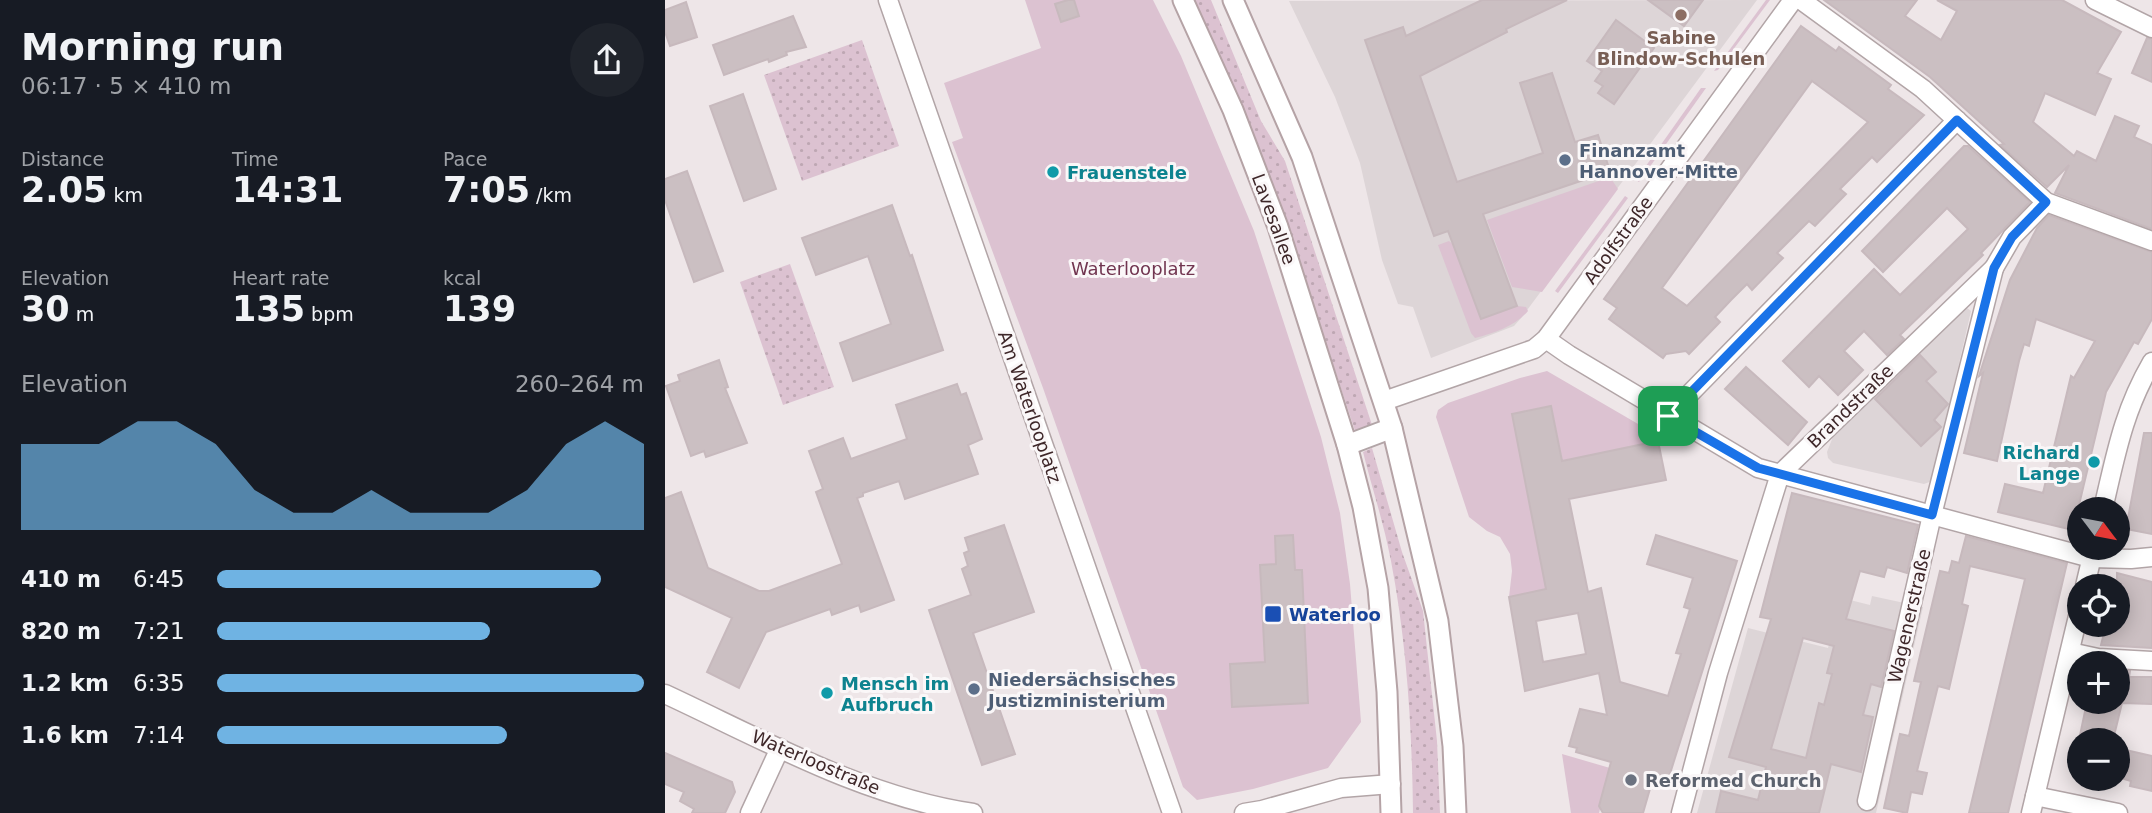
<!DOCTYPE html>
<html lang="en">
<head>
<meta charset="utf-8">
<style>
  :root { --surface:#171b24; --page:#20242c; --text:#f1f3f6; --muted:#9ea1a6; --accent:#6fb3e3 }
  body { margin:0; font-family:"DejaVu Sans",sans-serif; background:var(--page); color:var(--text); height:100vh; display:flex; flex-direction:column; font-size:26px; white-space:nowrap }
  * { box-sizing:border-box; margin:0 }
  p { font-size:23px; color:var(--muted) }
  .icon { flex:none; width:38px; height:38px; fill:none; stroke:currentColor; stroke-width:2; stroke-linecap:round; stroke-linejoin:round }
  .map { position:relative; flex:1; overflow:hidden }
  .side { display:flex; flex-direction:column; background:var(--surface); width:665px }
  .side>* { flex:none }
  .needle { width:46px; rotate:122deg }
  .tools { position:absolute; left:1402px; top:497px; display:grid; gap:14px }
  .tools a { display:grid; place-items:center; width:63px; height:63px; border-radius:50%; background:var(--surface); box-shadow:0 4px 18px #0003; font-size:35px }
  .pin { position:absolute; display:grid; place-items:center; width:60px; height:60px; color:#fff; margin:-30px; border-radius:14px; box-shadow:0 4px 10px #0006 }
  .round { display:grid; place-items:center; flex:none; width:74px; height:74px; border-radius:37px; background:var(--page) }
  .headline { display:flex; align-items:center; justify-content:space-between; height:119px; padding:0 21px }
  h1 { font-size:38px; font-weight:700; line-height:52px }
  .figures { display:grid; grid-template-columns:repeat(3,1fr); gap:10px; height:119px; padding:7px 21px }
  .figures div { display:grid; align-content:center }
  .figures b { font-size:35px; font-weight:700 }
  .figures small { font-size:19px; font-weight:400 }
  .figures p { font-size:19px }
  .chart { height:196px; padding:14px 21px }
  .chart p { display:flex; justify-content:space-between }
  .chart svg { width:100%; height:126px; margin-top:7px; fill:var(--accent); opacity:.7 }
  ul { padding:0 21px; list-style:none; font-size:23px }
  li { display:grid; grid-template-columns:112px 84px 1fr; align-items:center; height:52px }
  li i { height:18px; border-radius:9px; background:var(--accent) }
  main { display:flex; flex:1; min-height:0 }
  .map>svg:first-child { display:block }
</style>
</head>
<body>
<main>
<section class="side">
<div class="headline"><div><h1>Morning run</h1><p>06:17 · 5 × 410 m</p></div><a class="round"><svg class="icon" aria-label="share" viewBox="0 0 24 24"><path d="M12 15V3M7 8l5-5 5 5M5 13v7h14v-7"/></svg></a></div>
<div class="figures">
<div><p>Distance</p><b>2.05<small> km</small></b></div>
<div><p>Time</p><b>14:31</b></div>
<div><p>Pace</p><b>7:05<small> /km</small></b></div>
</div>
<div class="figures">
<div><p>Elevation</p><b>30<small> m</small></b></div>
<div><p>Heart rate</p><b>135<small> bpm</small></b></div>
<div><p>kcal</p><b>139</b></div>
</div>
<div class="chart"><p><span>Elevation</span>260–264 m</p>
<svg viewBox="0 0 160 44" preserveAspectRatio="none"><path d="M0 44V14L10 14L20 14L30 6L40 6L50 14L60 30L70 38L80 38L90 30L100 38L110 38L120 38L130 30L140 14L150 6L160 14V44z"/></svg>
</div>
<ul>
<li><b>410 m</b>6:45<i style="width:90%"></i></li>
<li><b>820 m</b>7:21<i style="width:64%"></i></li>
<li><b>1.2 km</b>6:35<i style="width:100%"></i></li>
<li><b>1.6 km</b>7:14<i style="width:68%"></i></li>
</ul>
</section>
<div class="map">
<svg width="1487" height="813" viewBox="0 0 1487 813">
  <defs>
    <pattern id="grass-dots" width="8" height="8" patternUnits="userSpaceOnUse" patternTransform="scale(1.75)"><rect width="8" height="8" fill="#dcc2d1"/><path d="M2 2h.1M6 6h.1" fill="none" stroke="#bea7b3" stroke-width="1.8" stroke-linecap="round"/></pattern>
  </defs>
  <rect width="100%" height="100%" fill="#eee6e8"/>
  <!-- built -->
  <g fill="#ddd5d7">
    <path d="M1092,0L857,317L849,326L766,358L748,307L733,304L717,260L695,163L670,97L624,1Z"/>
    <path d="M1298,305L1306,311L1267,481L1259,484L1168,463L1163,458L1162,452L1171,429Z"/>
    <path d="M1207,596L1258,607L1211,813H1032L1083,628L1163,648L1177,598L1205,605Z"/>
  </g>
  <!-- grass -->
  <g fill="url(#grass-dots)">
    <path d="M528,0H546L596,121L620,161L709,431L692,437L634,261L600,168Z"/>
    <path d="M197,40L234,146L137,181L99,75Z"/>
    <path d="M125,264L169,387L118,405L75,282Z"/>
    <path d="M707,448L737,552L758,611L772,741L775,813H748C747,729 742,644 726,561C719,524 707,488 698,452Z"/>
  </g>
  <!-- green -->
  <g fill="#dcc2d1">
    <path d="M360,0H488L516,56L589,231L656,437L675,513L685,584L696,722L663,768L588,789L532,800L518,787L378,388L287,142L298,138L279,83L376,48Z"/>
    <path d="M1101,0H1105L1053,70L1049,71Z"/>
    <path d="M1036,88H1041L974,182L971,180Z"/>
    <path d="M945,177L953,189L877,292L847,287L822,220Z"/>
    <path d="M960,196L963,198L893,293L890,291Z"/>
    <path d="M784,241L789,245L816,319L852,306L861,307L863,311C850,326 829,333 810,338L806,333L773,245Z"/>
    <path d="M882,371L980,428L993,441L897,461L881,589L844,597L847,571L845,554L835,537L822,531L804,517L771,417L773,410L783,403L855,378Z"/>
    <path d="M897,754L945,768L934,813H906Z"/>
  </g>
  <!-- building -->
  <g fill="#cbbfc2" stroke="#c7b9bd" stroke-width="2" fill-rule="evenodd">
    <path d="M403,0H409L414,16L396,22L390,4Z"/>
    <path d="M817,0H902L841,29L842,32L755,76L792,182L878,153L855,83L887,73L910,142L933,135L945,171L818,214L852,306L816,319L783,231L769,236L700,40L738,27L741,36Z"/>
    <path d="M983,0H1038L1019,26Z"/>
    <path d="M1159,0H1252L1240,16L1276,40L1292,11L1272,0H1397L1456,32L1432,73L1446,79L1430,115L1380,93L1368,122L1409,156L1412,151L1431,161L1450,116L1474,126L1469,137L1487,145V229L1390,193L1404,165L1382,187L1335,145L1339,144L1265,77Z"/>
    <path d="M21,2L32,37L5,46L0,32V10Z"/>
    <path d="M128,16L141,47L121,52L122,55L104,62L103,59L59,75L48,45Z"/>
    <path d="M951,20L989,48L949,104L933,93L938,86L930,81L937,71L922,61Z"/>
    <path d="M1136,26L1171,51L1174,47L1207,71L1226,85L1223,89L1259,115L1212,162L1207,157L1175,189L1181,194L1150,226L1144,221L1112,253L1118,258L1087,290L1082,284L1066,300L1050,317L1055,322L1024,354L1021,351L1001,354L998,358L944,319L952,308L939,299ZM1147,81L1203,122L1022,306L997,288Z"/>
    <path d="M1482,38L1487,39V82L1467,73Z"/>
    <path d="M78,94L111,189L79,201L45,106Z"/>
    <path d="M1299,146H1303L1365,202L1316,253L1318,255L1235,335L1239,339L1222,355L1199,331L1179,351L1198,370L1173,395L1154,376L1144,387L1118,361L1209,269L1235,295L1303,229L1282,208L1218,272L1197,251Z"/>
    <path d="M22,171L58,271L29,282L0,200V179Z"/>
    <path d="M227,205L245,256L247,255L278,350L188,381L175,343L226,324L203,256L151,275L137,238Z"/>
    <path d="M1384,215L1487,252V319L1473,344L1469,342L1441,392L1408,530L1333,512L1340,484L1378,493L1406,376L1409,378L1430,341L1371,319L1364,346L1359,344L1354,361L1332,461L1299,453L1318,373L1314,376L1345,280L1372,228Z"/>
    <path d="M1255,355L1271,372L1261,381L1283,404L1269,420L1276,427L1256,446L1210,399Z"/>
    <path d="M54,360L63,387L60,388L82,443L41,457L39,451L26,456L1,386L15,381L13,375Z"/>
    <path d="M1081,367L1142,422L1123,445L1060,389Z"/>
    <path d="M292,384L296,395L301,393L317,439L303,445L313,474L240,499L234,481L198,493V496L192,498L229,600L196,612L194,605L167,615L165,609L101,632L74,688L42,672L67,618L0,587V498L16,492L43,568L94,591H104L177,564L151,492L158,489L144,451L178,438L186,459L242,439L231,405Z"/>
    <path d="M886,406L897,461L993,441L1001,480L904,499L923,592L936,588L955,682L1003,696L1016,654L1011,653L1025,609L1019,607L1028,578L982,564L991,535L1072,561L1003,780L989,775L978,813H938L934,806L946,762L911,752L912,748L904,746L915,709L942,715L934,673L860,691L844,597L881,589L847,414ZM913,613L921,654L878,662L871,621Z"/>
    <path d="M1479,433H1487V534L1461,529Z"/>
    <path d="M1127,493L1253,525L1242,573L1222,567L1219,577L1195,571L1181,619L1229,631L1216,687L1206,684L1198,715L1208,717L1196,772L1166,764L1154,813H1051L1056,791L1093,800L1101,767L1064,757L1106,619L1095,617ZM1138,638L1169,646L1162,673L1167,674L1159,705L1154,703L1141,758L1106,749Z"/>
    <path d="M339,525L369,612L308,633L350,754L317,765L264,610L306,595L297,569L303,566L299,553L304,551L300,538Z"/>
    <path d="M628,535L630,570H637L643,703L567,707L565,664L600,662L595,565L611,564L610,536Z"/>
    <path d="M1301,536L1402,563L1343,813H1304L1360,579L1305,566L1297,604L1303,606L1284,689L1273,686L1252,771L1262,773L1257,794L1246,792L1242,813L1219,808L1235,734L1244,736L1256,682L1249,681L1275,571L1284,573L1287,561L1294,563Z"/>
    <path d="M1452,573L1487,582V648L1436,645L1441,625H1452Z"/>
    <path d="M1452,670L1465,671L1464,677H1487V704L1457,703L1448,740H1414L1422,702H1452Z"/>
    <path d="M1452,748L1487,756V791L1465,786L1466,781L1452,777Z"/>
    <path d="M0,753L67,782L70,792L60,813H27L29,809L15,801L19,792L0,784Z"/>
  </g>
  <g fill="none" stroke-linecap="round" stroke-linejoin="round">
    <defs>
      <g id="minor">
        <path d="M223,0L507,813"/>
        <path d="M1136,0L1258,89L1381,202L1487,241"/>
        <path d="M1430,0L1487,28"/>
        <path d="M881,339L904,355L1093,468L1426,558L1466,559L1487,557"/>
        <path d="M719,401L869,349L881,339L1128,0"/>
        <path d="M1003,416L1292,120"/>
        <path d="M1438,509C1451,454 1458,412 1487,362"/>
        <path d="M1420,586L1429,548"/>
        <path d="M1405,652L1433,658L1487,661"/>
        <path d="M0,694C99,740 199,797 308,813"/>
        <path d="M1370,796L1453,813"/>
        <path d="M1202,801L1267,515L1329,268"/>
        <path d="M85,813L115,748"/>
        <path d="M579,813L597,810L676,788L726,784"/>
        <path d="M1016,813L1053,673L1115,474L1329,268L1347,237L1381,202"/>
        <path d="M1366,813L1414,612"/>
      </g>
      <path id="tertiary" d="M682,445L727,428"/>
      <g id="secondary">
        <path d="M518,0L568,110L613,227L682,445L698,507L713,588L722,692L726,813"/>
        <path d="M568,0L637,157L727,428L773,621L788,746L791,813"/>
      </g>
    </defs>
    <!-- minor casing -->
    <use href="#minor" stroke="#b2a5a7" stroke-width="21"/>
    <!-- tertiary casing -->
    <use href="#tertiary" stroke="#b2a5a7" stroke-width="23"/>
    <!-- secondary casing -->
    <use href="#secondary" stroke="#b5a3a6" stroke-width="23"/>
    <!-- minor -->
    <use href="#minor" stroke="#fff" stroke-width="18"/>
    <!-- tertiary -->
    <use href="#tertiary" stroke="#fff" stroke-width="19"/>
    <!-- secondary -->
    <use href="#secondary" stroke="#fff" stroke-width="19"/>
  </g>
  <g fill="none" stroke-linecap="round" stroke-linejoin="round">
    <defs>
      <path id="route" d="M1292,120L1381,202L1347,237L1329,268L1267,515L1093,468L1003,416Z"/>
    </defs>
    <!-- route casing -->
    <use href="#route" stroke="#fff" stroke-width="14"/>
    <!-- route -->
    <use href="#route" stroke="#1a73e8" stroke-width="9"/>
  </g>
  <!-- markers -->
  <circle fill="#8d6e63" stroke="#faf7f8" stroke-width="2.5" cx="1016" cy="15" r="7"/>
  <g fill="#5c6f8a" stroke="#faf7f8" stroke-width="2.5">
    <circle cx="900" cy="160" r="7"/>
    <circle cx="309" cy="689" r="7"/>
  </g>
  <g fill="#0f9aa8" stroke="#faf7f8" stroke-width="2.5">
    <circle cx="388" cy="172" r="7"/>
    <circle cx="1429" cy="462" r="7"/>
    <circle cx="162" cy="693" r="7"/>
  </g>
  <rect fill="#1a4fb4" stroke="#faf7f8" stroke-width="2.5" x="599" y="605" width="18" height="18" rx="3.5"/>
  <circle fill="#6b7280" stroke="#faf7f8" stroke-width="2.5" cx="966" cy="780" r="7"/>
  <g text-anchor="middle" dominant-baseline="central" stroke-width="6" stroke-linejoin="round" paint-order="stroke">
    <!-- education labels -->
    <g font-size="18" font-weight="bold" fill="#785e54" stroke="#faf7f8">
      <text x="1016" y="37">Sabine<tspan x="1016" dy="21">Blindow-Schulen</tspan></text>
    </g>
    <!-- service labels -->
    <g font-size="18" font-weight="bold" fill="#4e5e75" stroke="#faf7f8" text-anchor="start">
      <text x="914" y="150">Finanzamt<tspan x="914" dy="21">Hannover-Mitte</tspan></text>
      <text x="323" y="679">Niedersächsisches<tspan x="323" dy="21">Justizministerium</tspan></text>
    </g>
    <!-- culture labels -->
    <g font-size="18" font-weight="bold" fill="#0d838f" stroke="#faf7f8" text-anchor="start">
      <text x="402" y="172">Frauenstele</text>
      <text x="1415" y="452" text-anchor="end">Richard<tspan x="1415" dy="21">Lange</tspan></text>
      <text x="176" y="683">Mensch im<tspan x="176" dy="21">Aufbruch</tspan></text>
    </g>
    <!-- street labels -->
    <g font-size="18" fill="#3e2729" stroke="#faf7f8">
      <text transform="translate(609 219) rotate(70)">Lavesallee</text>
      <text transform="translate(953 240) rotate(-54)">Adolfstraße</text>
      <text transform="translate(1185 406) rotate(-44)">Brandstraße</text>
      <text transform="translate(365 407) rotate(71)">Am Waterlooplatz</text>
      <text transform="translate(1244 616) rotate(-77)">Wagenerstraße</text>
      <text transform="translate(151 762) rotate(23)">Waterloostraße</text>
    </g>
    <!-- park labels -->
    <g font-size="18" fill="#713550" stroke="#faf7f8">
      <text x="468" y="268">Waterlooplatz</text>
    </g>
    <!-- transit labels -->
    <g font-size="18" font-weight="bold" fill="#164399" stroke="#faf7f8" text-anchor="start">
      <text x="624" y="614">Waterloo</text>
    </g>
    <!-- worship labels -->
    <g font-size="18" font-weight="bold" fill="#5b616d" stroke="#faf7f8" text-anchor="start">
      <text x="980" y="780">Reformed Church</text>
    </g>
  </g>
</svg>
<div class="tools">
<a><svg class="needle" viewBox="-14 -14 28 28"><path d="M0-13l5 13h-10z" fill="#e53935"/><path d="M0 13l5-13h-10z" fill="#9ea1a6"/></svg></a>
<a><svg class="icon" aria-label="locate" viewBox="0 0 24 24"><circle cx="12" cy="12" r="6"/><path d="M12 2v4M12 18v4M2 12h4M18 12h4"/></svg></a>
<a>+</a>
<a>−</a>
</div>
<div class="pin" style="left:1003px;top:416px;background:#1e9e55"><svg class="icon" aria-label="arrive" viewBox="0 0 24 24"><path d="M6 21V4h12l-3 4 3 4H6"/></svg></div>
</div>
</main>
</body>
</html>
